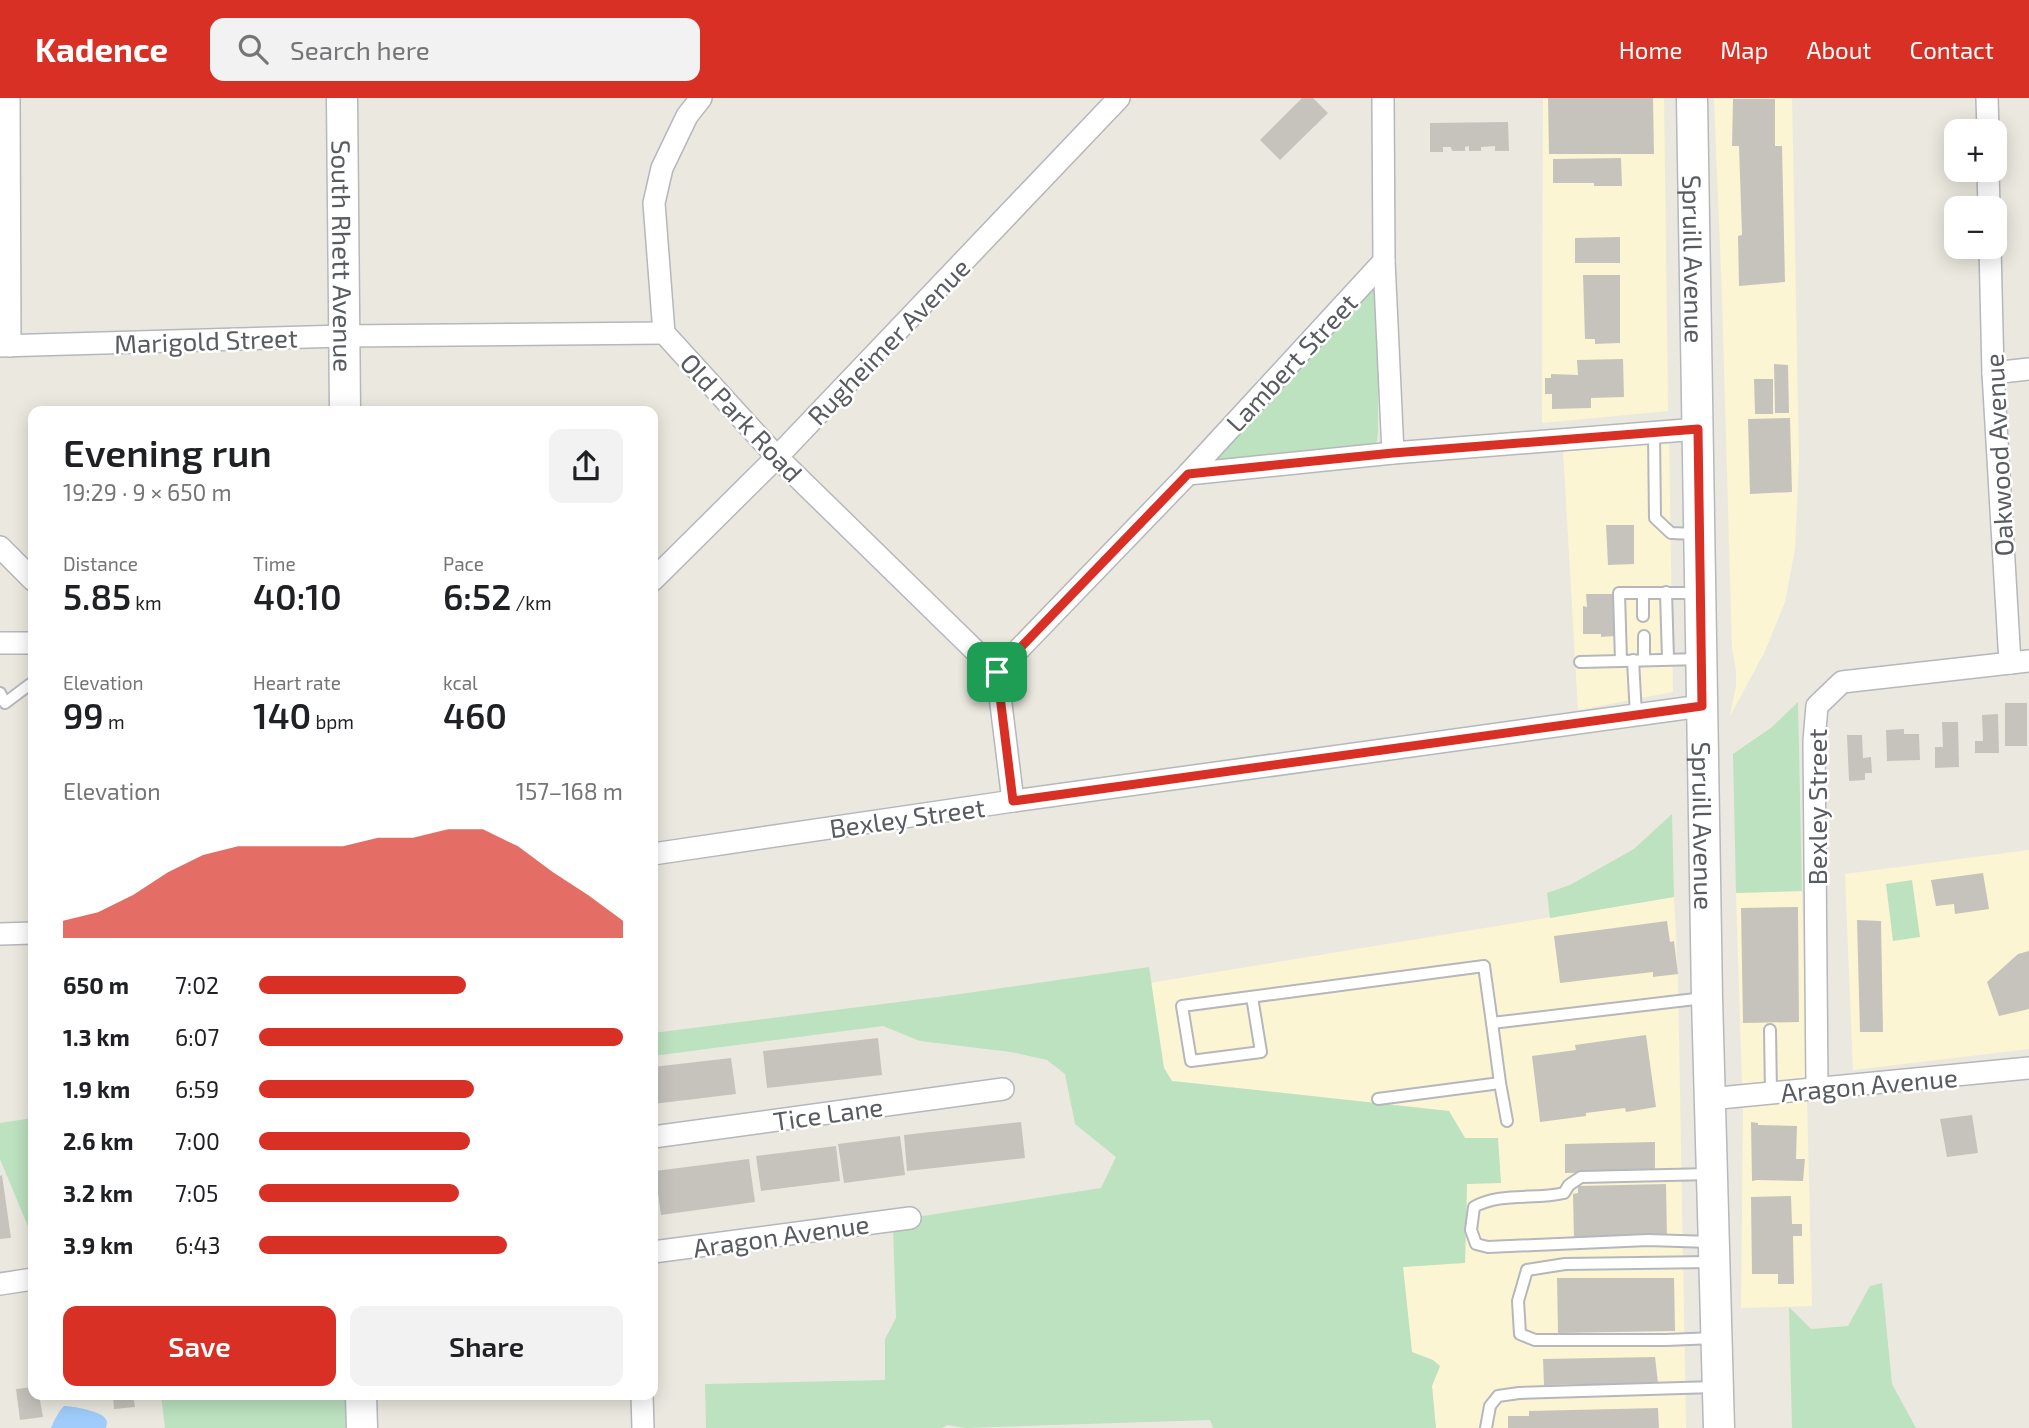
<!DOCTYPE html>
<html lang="en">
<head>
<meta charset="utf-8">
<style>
  :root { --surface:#fff; --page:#f2f2f2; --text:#202124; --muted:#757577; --accent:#d93025 }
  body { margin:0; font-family:"Exo 2",sans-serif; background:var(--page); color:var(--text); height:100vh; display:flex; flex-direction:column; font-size:26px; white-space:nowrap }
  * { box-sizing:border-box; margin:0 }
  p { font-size:23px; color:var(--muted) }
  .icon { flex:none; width:38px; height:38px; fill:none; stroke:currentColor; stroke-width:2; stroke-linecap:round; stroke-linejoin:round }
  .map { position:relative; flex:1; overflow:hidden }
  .sheet { position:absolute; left:28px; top:308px; width:630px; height:994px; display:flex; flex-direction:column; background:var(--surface); border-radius:14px; box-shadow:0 4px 18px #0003 }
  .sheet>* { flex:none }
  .controls { position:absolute; left:1944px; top:21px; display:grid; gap:14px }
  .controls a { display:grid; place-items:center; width:63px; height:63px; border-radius:14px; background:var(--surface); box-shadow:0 4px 18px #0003; font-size:35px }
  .pin { position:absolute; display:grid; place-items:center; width:60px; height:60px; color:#fff; margin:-30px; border-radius:14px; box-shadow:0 4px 10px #0006 }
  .round { display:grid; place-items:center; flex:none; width:74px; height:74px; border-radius:14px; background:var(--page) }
  .headline { display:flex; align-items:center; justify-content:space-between; height:119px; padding:0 35px }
  h1 { font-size:38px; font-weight:600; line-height:52px }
  .stats { display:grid; grid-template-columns:repeat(3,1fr); gap:10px; height:119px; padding:7px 35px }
  .stats div { display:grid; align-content:center }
  .stats b { font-size:35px; font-weight:600 }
  .stats small { font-size:19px; font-weight:400 }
  .stats p { font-size:19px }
  .chart { height:196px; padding:14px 35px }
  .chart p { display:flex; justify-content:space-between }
  .chart svg { width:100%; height:126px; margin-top:7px; fill:var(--accent); opacity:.7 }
  .primary-button { display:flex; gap:14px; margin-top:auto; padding:14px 35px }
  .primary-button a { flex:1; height:80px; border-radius:14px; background:var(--accent); color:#fff; font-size:28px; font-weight:600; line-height:80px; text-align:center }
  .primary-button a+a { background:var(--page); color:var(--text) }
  ul { padding:0 35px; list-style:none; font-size:23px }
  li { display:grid; grid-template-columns:112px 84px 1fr; align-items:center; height:52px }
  li i { height:18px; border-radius:9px; background:var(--accent) }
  header { display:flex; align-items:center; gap:42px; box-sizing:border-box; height:98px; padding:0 35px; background:var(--accent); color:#fff }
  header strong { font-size:33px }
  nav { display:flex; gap:38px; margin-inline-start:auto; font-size:24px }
  .search { width:490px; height:63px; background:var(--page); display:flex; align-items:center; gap:18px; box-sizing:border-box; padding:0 24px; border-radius:14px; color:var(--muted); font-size:26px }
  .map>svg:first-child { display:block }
</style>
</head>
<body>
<header>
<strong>Kadence</strong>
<div class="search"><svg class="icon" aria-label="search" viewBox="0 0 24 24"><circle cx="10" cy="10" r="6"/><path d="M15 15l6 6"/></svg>Search here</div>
<nav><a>Home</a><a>Map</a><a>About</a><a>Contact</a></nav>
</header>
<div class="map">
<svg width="2029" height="1330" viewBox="0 0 2029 1330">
  <rect width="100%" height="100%" fill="#ebe9df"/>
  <!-- commercial -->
  <g fill="#fcf5d3">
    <path d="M1543,0H1664L1668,313L1542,325Z"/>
    <path d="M1714,0H1792L1799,361L1795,451L1785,504L1765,553L1730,618L1736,588V572L1732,550L1722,197Z"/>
    <path d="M1669,340L1673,594L1578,612L1563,351Z"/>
    <path d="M2029,752V951L1853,972L1845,776Z"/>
    <path d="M1802,793L1812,1208L1741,1210L1743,1016L1736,795Z"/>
    <path d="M1674,799L1678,884L1686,1330H1435L1432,1288L1440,1268L1433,1262L1412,1255L1403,1169L1465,1164L1467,1086L1465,1040L1449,1013L1172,983L1164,970L1150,885Z"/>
  </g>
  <!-- green -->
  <g fill="#bce2bf">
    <path d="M1378,181V335L1377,343L1373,349L1212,366L1215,353Z"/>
    <path d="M1798,604L1802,793L1736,795L1733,656L1772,629Z"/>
    <path d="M1672,716L1674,799L1550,820L1547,795L1570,787L1634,751Z"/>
    <path d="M1912,782L1920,839L1893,843L1886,786Z"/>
    <path d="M1149,869L1164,970L1172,983L1449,1013L1465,1040H1498L1501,1085L1467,1086L1465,1165L1403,1169L1412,1254L1433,1262L1440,1268L1432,1288L1436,1330H1213L1210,1322L966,1330L947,1327L942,1330H706L705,1286L885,1282V1241L896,1220L893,1129L910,1120L1101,1090L1116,1059L1075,1026L1065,976L1047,962L1011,954L920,943L883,928L653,958V935L946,898Z"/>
    <path d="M33,1020V1131H29L0,1061V1025Z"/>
    <path d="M1882,1185L1892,1286L1916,1330H1792L1789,1209L1811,1231L1848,1228L1870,1188Z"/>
    <path d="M161,1297H347L348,1330H165Z"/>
  </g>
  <!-- water -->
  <path fill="#9fccfb" d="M64,1308C72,1308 99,1313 104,1319C108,1323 107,1325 106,1330H51C54,1323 58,1314 64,1308Z"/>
  <!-- building -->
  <g fill="#c6c3bd">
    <path d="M1302,0H1313L1328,15L1280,62L1260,42Z"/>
    <path d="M1548,0H1653L1654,56H1549Z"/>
    <path d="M1733,1H1775V48H1782L1785,184L1739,188L1738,138L1742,137L1739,48H1732Z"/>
    <path d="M1508,24L1509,53H1495V48L1481,49V53H1469V48L1465,49V53H1452L1451,49H1443V54H1430V25Z"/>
    <path d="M1621,60L1622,88H1594V85H1553V61Z"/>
    <path d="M1620,139V165H1575V140Z"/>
    <path d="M1583,177H1620V245L1595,246V241H1585Z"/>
    <path d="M1623,261L1624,299L1591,300V310L1552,311V296H1545V280H1551V276L1578,277L1577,262Z"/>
    <path d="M1774,266L1788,267L1789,315H1775Z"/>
    <path d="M1754,281H1773V316H1755Z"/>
    <path d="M1790,320L1792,394L1750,396L1748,321Z"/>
    <path d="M1606,427H1634V466L1608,467Z"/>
    <path d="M1586,496H1614L1615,538L1601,539V536H1583V508L1587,509Z"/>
    <rect x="2005" y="605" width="22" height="43"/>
    <path d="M1998,616L1999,655H1975V643H1983L1982,617Z"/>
    <path d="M1942,624H1958L1959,669L1935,670V649H1943Z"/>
    <path d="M1904,631V636H1919L1920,662L1887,663L1886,632Z"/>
    <path d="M1847,637H1862L1863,660L1871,659L1872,675H1865V682L1849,683Z"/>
    <path d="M1983,775L1989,811L1955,816L1954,806L1936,808L1931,782Z"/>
    <path d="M1798,809L1799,924L1743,925L1741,810Z"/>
    <path d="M1857,822L1881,823L1883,934H1860Z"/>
    <path d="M1667,823L1670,844L1674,843L1678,876L1653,879V874L1560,885L1554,838Z"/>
    <path d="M2029,853V911L1999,918L1987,884L2018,856Z"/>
    <path d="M1646,937L1656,1009L1626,1014L1625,1010L1586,1015V1018L1540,1024L1532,958L1576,952L1575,947Z"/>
    <path d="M878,940L882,977L767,990L763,953Z"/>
    <path d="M731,960L736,996L653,1006V969Z"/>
    <path d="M1972,1017L1978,1055L1947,1059L1940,1021Z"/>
    <path d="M1021,1024L1025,1060L907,1073L904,1037Z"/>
    <path d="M1751,1024L1758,1025V1027L1797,1028L1796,1061H1805L1803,1083L1757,1082L1752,1083Z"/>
    <path d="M900,1038L905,1077L844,1085L838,1046Z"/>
    <path d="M1655,1044V1073L1565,1075V1046Z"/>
    <path d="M836,1048L840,1083L761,1093L756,1058Z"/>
    <path d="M749,1061L755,1104L661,1117L655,1073Z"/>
    <path d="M2,1077L11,1140L0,1141V1078Z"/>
    <path d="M1666,1086L1667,1140L1574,1141L1573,1096L1578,1095V1088Z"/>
    <path d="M1791,1098L1792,1126H1802V1138H1793L1794,1186H1778V1176H1752L1751,1099Z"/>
    <path d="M1557,1180H1674L1675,1233L1558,1235Z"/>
    <path d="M1655,1259L1658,1285L1544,1287L1543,1261Z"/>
    <path d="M33,1289V1297H39L43,1319L20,1322L16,1291Z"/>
    <path d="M113,1297H133L135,1309L114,1311Z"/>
    <path d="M1658,1310L1659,1330H1508V1318H1529V1313Z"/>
  </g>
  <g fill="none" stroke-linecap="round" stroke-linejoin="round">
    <defs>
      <g id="lane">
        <path d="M1654,335L1655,420L1671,435L1697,436"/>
        <path d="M1666,494L1668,561"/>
        <path d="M1643,495V518"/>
        <path d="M1697,495H1619L1621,563L1701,561"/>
        <path d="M1644,538V562"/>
        <path d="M1633,562L1636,617"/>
        <path d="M1580,564L1621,563"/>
        <path d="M0,595L5,605L33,584"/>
        <path d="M1252,899L1261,954L1191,963L1182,908L1484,868L1492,925L1704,900"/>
        <path d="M1770,932L1771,995"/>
        <path d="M1500,985L1507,1023"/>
        <path d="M1378,1001L1500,985L1492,925"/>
        <path d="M1711,1144L1648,1142L1488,1149L1476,1146L1471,1132L1474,1109C1500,1094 1535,1102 1564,1095L1569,1087L1581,1079L1711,1076"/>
        <path d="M1711,1164L1565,1166L1527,1172L1518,1203L1520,1236L1535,1242H1666L1714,1240"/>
        <path d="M1486,1330L1490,1308L1498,1298L1519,1295L1715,1289"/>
      </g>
      <g id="street">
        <path d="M9,0L10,248"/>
        <path d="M701,0L687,18L662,70L654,105L664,235L777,359L997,574"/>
        <path d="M1383,0L1384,163L1393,355"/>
        <path d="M1987,0L1988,33"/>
        <path d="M1988,72L1989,110"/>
        <path d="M1990,149L1993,275L2010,565"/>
        <path d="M0,248L344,238L664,235"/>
        <path d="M1993,275L2029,271"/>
        <path d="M1188,376L1393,355L1698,331"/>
        <path d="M0,449L33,482"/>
        <path d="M653,482L777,359L1119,0"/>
        <path d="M0,545H33"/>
        <path d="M1013,703L997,574L1188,376L1384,163"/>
        <path d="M653,756L1013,703L1701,608"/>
        <path d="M0,836L33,835"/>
        <path d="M1817,991L1814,643L1817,608L1842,584L2029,563"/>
        <path d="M1709,1001L2029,970"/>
        <path d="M653,1039L1003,991"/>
        <path d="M653,1154L910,1120"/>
        <path d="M0,1186L33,1181"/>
        <path d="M642,1297L643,1330"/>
      </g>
      <g id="secondary">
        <path id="s1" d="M342,0L345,313"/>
        <path id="s2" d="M1692,0L1707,900L1719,1330"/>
        <path d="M361,1297L362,1330"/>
      </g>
    </defs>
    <!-- lane casing -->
    <use href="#lane" stroke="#b5b7bc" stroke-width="14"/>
    <!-- street casing -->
    <use href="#street" stroke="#b5b7bc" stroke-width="24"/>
    <!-- secondary casing -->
    <use href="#secondary" stroke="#b5b8be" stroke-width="33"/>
    <!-- lane -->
    <use href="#lane" stroke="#fff" stroke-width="10"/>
    <!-- street -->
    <use href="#street" stroke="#fff" stroke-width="21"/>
    <!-- secondary -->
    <use href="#secondary" stroke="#fff" stroke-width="30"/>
  </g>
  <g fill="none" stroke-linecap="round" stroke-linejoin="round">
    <defs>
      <path id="route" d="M1698,331L1702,608L1013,703L997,574L1188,376L1393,355Z"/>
    </defs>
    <!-- route casing -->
    <use href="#route" stroke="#fff" stroke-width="14"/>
    <!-- route -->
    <use href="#route" stroke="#d93025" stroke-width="9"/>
  </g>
  <g text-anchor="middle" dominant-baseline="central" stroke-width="5" stroke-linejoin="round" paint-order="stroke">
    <!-- street labels -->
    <g font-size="26" fill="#585b60" stroke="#fff">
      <text stroke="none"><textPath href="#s1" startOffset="158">South Rhett Avenue</textPath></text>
      <text stroke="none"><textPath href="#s2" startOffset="161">Spruill Avenue</textPath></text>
      <text transform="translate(206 242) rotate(-2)">Marigold Street</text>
      <text transform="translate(888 243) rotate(-46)">Rugheimer Avenue</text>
      <text transform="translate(1291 264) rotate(-47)">Lambert Street</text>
      <text transform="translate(742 319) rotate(47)">Old Park Road</text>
      <text transform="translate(1998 357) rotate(-93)">Oakwood Avenue</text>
      <text transform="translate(1816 709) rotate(-90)">Bexley Street</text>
      <text transform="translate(907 719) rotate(-8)">Bexley Street</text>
      <text stroke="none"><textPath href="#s2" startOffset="728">Spruill Avenue</textPath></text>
      <text transform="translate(1869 986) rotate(-5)">Aragon Avenue</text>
      <text transform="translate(828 1015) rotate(-8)">Tice Lane</text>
      <text transform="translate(781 1137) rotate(-8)">Aragon Avenue</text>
    </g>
  </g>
</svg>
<div class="controls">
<a>+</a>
<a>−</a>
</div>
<div class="pin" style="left:997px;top:574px;background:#1e9e55"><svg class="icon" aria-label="arrive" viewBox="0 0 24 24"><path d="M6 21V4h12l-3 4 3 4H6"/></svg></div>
<section class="sheet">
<div class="headline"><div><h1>Evening run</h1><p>19:29 · 9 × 650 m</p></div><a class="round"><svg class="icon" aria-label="share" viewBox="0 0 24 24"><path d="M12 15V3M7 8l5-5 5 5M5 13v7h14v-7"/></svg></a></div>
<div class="stats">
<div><p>Distance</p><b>5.85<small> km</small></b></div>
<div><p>Time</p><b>40:10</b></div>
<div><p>Pace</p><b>6:52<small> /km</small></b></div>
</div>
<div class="stats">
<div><p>Elevation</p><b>99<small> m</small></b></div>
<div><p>Heart rate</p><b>140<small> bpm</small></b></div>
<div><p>kcal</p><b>460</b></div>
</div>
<div class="chart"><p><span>Elevation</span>157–168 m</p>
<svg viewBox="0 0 160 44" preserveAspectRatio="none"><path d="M0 44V38L10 35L20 29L30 21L40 15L50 12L60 12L70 12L80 12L90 9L100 9L110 6L120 6L130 12L140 21L150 29L160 38V44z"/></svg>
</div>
<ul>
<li><b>650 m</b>7:02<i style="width:57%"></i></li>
<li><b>1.3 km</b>6:07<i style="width:100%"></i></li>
<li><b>1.9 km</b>6:59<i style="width:59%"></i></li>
<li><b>2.6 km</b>7:00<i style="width:58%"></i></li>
<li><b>3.2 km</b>7:05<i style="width:55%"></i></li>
<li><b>3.9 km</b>6:43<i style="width:68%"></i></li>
</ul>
<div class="primary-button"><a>Save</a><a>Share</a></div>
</section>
</div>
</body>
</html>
